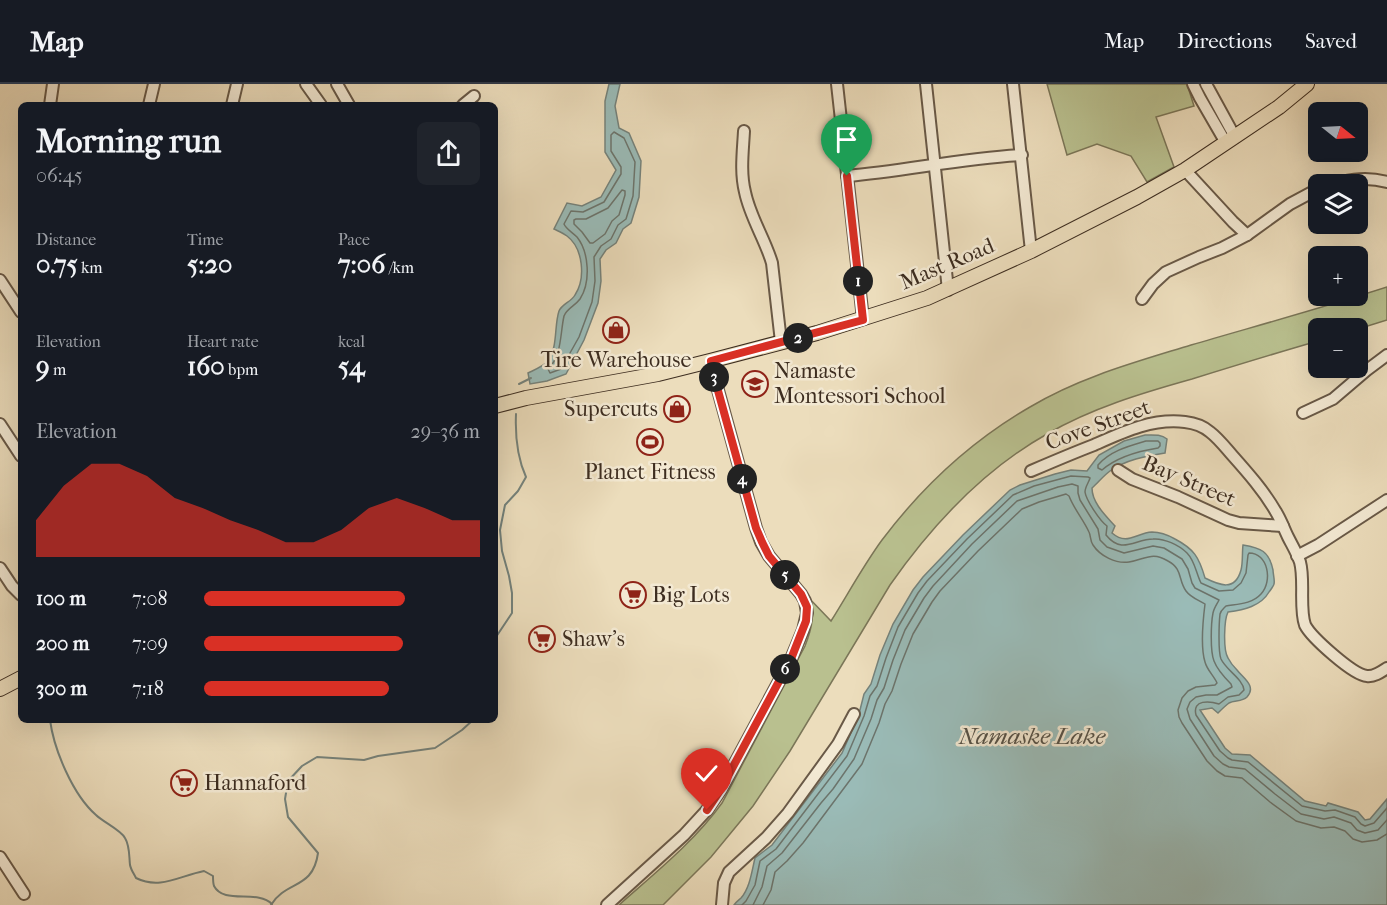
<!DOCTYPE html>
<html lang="en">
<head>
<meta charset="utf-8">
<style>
  :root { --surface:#171b24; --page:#20242c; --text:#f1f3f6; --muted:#9ea1a6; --line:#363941; --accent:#d93025 }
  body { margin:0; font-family:"IM FELL French Canon",serif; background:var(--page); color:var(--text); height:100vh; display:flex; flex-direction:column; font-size:22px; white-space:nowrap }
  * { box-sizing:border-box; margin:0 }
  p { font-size:20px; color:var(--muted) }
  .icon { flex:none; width:33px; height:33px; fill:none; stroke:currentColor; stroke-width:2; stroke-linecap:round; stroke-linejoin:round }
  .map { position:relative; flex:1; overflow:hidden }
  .sheet { position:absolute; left:18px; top:18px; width:480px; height:621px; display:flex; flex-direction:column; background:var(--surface); border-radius:9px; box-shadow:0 6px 24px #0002 }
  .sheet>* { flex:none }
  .needle { width:39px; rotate:108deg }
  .buttons { position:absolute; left:1308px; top:18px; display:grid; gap:12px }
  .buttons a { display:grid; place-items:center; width:60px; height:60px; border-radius:9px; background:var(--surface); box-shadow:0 6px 24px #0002; font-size:30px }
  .pin { position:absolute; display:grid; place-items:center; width:51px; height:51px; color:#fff; margin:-62px -26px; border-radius:50% 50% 50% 0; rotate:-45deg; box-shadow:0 0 6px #0007 }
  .pin .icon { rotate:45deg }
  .km { position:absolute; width:30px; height:30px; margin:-15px; border-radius:50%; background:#222; color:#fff; font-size:16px; line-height:30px; text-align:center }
  .round { display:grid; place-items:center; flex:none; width:63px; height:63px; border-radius:9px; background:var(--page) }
  .headline { display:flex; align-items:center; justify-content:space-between; height:102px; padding:0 18px }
  h1 { font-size:33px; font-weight:700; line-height:45px }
  .metrics { display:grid; grid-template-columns:repeat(3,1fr); gap:9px; height:102px; padding:6px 18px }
  .metrics div { display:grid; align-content:center }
  .metrics b { font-size:26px; font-weight:700 }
  .metrics small { font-size:16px; font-weight:400 }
  .metrics p { font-size:16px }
  .chart { height:168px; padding:12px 18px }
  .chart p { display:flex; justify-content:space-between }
  .chart svg { width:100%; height:108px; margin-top:6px; fill:var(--accent); opacity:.7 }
  ul { padding:0 18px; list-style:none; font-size:20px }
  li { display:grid; grid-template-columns:96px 72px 1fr; align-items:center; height:45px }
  li i { height:15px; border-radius:8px; background:var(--accent) }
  header { display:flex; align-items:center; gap:36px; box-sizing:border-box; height:84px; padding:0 30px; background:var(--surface); border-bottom:2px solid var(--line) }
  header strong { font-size:28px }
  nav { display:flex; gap:33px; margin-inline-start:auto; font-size:21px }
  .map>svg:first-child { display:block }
</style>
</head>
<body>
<header>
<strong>Map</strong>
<nav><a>Map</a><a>Directions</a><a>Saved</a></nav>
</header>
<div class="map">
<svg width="1387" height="821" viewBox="0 0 1387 821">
  <rect width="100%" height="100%" fill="#ecddbc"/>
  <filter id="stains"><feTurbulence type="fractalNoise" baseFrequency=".00333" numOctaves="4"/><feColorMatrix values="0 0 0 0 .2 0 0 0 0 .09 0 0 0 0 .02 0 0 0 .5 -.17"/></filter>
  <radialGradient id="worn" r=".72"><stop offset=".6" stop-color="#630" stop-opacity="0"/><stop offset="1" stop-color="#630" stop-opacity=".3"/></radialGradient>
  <!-- green -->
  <g fill="#b9c08f" stroke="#7b7658" stroke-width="1.5">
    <path d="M1047,0H1187L1194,22L1156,33L1174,83L1147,98L1131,72L1097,60L1067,71Z"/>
    <path d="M1387,203V236L1358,245L1318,244V257C1276,269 1234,282 1192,295C1142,309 1092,324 1047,350C983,386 932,441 890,501L790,667L753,722L711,773L663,821H619C655,789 694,758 722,719L805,562C812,544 816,530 807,512L831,537C848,510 863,482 882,456C922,403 973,356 1030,323C1080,293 1136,278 1191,261C1256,242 1322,224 1387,203Z"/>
  </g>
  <!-- water -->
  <g fill="#9abbb7" stroke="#75827b" stroke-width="1.5">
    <path d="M609,0H620L615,22L619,44L629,49L641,77L639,113L631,139L623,145L616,159L606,166L600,175L601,197L598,219L584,256L566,290L547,297L530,300L528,289C534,286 544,282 548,277C558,263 554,242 559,227C562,220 571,218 575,211C586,194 583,164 567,152C563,149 558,147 554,145L567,119L582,122L601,113L616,86L605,68V17Z"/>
    <path d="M1145,351C1153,351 1161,350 1167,355L1165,369C1146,372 1125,376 1110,387C1103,392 1098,399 1092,404C1092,419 1106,432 1115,442L1112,449C1127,462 1136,449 1152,448C1160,448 1168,451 1175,455C1194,465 1199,473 1205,494C1219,501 1235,508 1241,486C1243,479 1242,469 1243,461C1261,464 1269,467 1273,486C1273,490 1275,496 1274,500C1274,501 1270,507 1269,508C1261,522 1244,526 1228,528C1224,536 1223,566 1228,574C1230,578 1234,583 1237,586C1243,594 1257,602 1247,613C1242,618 1234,616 1229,619C1225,622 1221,626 1218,629L1212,624L1200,626L1225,664L1232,670L1250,671L1305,717L1326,722L1328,719L1358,728L1365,736L1370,735L1387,715V821H734C736,818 739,816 741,814C750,804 752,786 755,774L772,761L842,669L859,630L864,610L871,600L880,571L893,540L913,506L923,493L963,451L1010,406L1020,401L1055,390L1071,386L1087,387L1099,371L1124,357Z"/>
  </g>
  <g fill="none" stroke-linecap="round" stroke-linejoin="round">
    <!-- shore -->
    <g stroke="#6c746c" stroke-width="1.5">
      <path d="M614,48L624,54L635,78L633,112L626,135L618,141L611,155L601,162L594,173L595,197L592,218L579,253L561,285L550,289L548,285C562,272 560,250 564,232C567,224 575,222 580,215C591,198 589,168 577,153C572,148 566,145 564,140L571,127L583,128L604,118L621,90V83L611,67V51Z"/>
      <path d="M622,106L625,107V111L619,131L612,137L605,150L593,159H590L582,148L574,140V136L576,135H586L608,124Z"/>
      <path d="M1146,357H1158L1160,359V362L1158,364C1139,367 1117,373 1102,386L1098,384V381C1110,367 1129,362 1146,357Z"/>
      <path d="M742,821L746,817L755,801L760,777L776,765L847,672L864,632L870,612L877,602L886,574L898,543L918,509L927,497L967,455L1013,411L1034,402L1071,392L1088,393L1090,394C1089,398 1085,403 1085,408C1086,416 1100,437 1107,442L1106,451C1122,471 1135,455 1153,455C1164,454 1179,461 1187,469C1195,477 1196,489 1201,499L1219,507L1233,506L1241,499L1246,489L1248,471L1249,469C1268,469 1273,497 1261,510C1252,520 1238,520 1226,522C1223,525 1221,526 1220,530C1219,539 1218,567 1221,575C1226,586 1243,595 1244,606L1239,611L1228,613L1219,620C1210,617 1192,615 1196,631L1220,667L1228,674L1232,676L1248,678L1302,722L1325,727L1335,726L1355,733L1361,740L1365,742L1374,739L1387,724"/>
      <path d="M753,821L762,803L767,782L782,769L821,719L833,705L854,675L871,635L877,616L884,604L893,576L905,546L924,514L933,502L972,460L1017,417L1058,403L1072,400L1078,402V409L1080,416L1098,445L1100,456L1107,463L1124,469L1153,462L1164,464L1182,475L1188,485L1192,499L1195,504L1219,516C1217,520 1214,524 1213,529C1211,539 1210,567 1214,577C1217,585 1225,594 1231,600L1232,603L1217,611H1206L1196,613L1190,618L1187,625L1190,635L1214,672L1223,680L1229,683L1245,685L1275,710L1301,730L1324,735L1334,733L1351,739L1357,746L1365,749L1378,746L1387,736"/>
      <path d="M763,821L771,806L775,788L787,777L803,759L862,680L879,639L885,620L892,607L901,580L913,550L932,518L940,507L978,467L1022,425L1039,418L1066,410L1069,412C1074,425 1083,435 1089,448C1091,452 1090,457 1093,461C1100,472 1116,480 1129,478C1146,475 1152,467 1168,477C1183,485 1178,496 1186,507C1191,514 1199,516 1205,520C1203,536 1200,562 1205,578C1207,586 1214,592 1217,599L1215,601L1196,603L1188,607L1182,614L1178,626L1179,633L1182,639L1207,677L1217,687L1225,692L1242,694L1270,718L1296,737L1321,744L1334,743L1345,747L1353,755L1362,758L1377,756L1387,750"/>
    </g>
    <!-- stream -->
    <g stroke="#75827b" stroke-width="2">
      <path d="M519,300L531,294"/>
      <path d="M495,573L496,553L512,529V509L509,492L502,467L500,446L505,421L518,407L526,393C517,373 515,353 516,330"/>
      <path d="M50,636C54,666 73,711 96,731C103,738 121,746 125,754C130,762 129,773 130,781C131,786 134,790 136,794C160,806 179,792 204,787L213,792C213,796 213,799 214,802C224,821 257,805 272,820"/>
      <path d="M271,821C286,796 313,806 318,769L288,733L285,715L288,697L302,682L317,673L364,676L378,672L435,664L462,646L473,636"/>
    </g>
    <defs>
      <g id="minor">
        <path d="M306,0L321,21"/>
        <path d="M337,0L349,21"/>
        <path d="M837,0L863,235"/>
        <path d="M926,0L948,206"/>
        <path d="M1013,0L1031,167"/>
        <path d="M1193,0L1200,14L1226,59"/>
        <path d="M1206,0L1235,53"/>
        <path d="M50,21L53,0"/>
        <path d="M149,21L154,0"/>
        <path d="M232,21L237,0"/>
        <path d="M463,21L474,12"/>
        <path d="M744,47C743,67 740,88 745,108C750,133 765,155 772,179L781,258"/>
        <path d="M1185,86L1233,138L1247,151"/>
        <path d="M847,92C905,87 963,74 1022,71"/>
        <path d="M1334,100C1352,95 1368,93 1387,98"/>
        <path d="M0,196L21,228"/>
        <path d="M1142,215L1153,200L1166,188L1199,173L1222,164L1247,151L1290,120L1318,105"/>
        <path d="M1303,329L1333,315L1367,286L1387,271"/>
        <path d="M0,340L21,372"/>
        <path d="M1118,386L1132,395L1178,413L1228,436L1239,439L1283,442"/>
        <path d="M1031,387C1052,378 1073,369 1094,361C1123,348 1152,334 1185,338C1194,339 1203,342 1210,348C1218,354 1225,363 1232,371C1248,389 1264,407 1276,428C1281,436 1284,445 1288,453C1292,461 1297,469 1300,478C1305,496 1299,524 1305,541C1311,553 1353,591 1367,592C1374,593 1381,588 1387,584"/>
        <path d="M1297,472L1318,461L1387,416"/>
        <path d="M0,484L12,502L21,511"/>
        <path d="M0,773L24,810"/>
        <path d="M607,821L684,751L707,726L721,705L791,575L803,546L807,529L805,517L801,510L769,472L761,458L756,444L710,277"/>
        <path d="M722,821L724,799L729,788L766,754L788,729L838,660L854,630"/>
      </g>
      <g id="major">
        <path d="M495,322L526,314L658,290L710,277L817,249L927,214L1031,167L1137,113L1185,86L1279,23L1307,0"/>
        <path d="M0,605L21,594"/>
      </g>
    </defs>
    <!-- minor casing -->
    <use href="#minor" stroke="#695947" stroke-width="14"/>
    <!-- major casing -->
    <use href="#major" stroke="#3d2d20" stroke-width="16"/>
    <!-- minor -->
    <use href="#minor" stroke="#f3e9d3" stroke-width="10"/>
    <!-- major -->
    <use href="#major" stroke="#ecddbc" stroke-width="14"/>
  </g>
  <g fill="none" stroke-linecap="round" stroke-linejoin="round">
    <defs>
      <path id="route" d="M707,726L721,705L791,575L806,537L807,523L801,510L769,472L762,458L756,444L712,285L711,277L863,236L847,92"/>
    </defs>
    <!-- route casing -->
    <use href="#route" stroke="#fff" stroke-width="12"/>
    <!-- route -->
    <use href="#route" stroke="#d93025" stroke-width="8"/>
  </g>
  <!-- icons -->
  <defs>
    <symbol id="shop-ring" viewBox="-11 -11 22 22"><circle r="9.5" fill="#f3e9d3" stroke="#8f2418" stroke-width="1.5"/><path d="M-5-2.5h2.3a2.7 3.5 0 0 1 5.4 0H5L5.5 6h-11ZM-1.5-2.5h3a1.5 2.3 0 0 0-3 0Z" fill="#8f2418"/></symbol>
    <symbol id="school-ring" viewBox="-11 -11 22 22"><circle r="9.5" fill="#f3e9d3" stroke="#8f2418" stroke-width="1.5"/><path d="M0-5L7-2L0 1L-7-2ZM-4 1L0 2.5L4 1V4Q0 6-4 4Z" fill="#8f2418"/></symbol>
    <symbol id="stadium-ring" viewBox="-11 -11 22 22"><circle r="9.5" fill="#f3e9d3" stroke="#8f2418" stroke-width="1.5"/><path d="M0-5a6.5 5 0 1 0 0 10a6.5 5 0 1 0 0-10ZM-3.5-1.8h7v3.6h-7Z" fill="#8f2418"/></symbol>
    <symbol id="supermarket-ring" viewBox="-11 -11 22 22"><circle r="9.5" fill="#f3e9d3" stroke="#8f2418" stroke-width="1.5"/><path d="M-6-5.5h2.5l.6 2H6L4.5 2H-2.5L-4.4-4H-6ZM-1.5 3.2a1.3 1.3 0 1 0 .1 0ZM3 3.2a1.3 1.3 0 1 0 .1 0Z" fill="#8f2418"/></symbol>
  </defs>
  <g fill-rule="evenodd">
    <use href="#shop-ring" x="601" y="231" width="30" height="30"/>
    <use href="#school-ring" x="740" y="285" width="30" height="30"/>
    <use href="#shop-ring" x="662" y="310" width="30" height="30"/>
    <use href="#stadium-ring" x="635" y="343" width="30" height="30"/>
    <use href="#supermarket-ring" x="618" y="496" width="30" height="30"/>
    <use href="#supermarket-ring" x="527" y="540" width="30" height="30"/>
    <use href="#supermarket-ring" x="169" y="684" width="30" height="30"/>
  </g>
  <g text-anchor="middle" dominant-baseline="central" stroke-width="5" stroke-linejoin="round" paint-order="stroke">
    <!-- street labels -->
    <g font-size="22" fill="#3d2d20" stroke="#f3e9d3">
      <text transform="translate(947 180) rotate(-23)">Mast Road</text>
      <text transform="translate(1098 341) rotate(-20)">Cove Street</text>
      <text transform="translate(1189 397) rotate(23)">Bay Street</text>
    </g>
    <!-- poi labels -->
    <g font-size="22" fill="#3d2d20" stroke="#f3e9d3" text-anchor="start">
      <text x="616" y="276" text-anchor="middle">Tire Warehouse</text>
      <text x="774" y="287">Namaste<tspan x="774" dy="25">Montessori School</tspan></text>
      <text x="658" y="325" text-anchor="end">Supercuts</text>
      <text x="650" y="388" text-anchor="middle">Planet Fitness</text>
      <text x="652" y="511">Big Lots</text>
      <text x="562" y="555">Shaw's</text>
      <text x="204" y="699">Hannaford</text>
    </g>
    <!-- water labels -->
    <g font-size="24" font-style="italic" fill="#545046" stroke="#f3e9d3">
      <text x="1032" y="652">Namaske Lake</text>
    </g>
  </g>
  <rect width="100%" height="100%" filter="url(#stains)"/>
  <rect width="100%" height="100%" fill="url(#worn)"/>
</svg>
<div class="buttons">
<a><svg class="needle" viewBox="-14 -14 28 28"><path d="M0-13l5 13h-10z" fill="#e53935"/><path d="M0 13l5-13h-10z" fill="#9ea1a6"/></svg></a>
<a><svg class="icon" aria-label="layers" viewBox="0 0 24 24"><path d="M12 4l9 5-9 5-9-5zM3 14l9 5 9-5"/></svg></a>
<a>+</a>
<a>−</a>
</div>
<div class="pin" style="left:847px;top:92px;background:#1e9e55"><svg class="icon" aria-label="arrive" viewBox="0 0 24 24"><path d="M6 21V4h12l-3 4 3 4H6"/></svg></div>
<div class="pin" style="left:707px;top:726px;background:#d93025"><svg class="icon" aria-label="check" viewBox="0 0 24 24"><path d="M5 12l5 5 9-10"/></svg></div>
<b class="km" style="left:858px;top:197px">1</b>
<b class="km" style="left:798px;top:254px">2</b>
<b class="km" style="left:714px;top:293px">3</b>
<b class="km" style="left:742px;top:395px">4</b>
<b class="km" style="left:785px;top:491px">5</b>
<b class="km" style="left:785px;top:585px">6</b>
<section class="sheet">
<div class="headline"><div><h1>Morning run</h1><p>06:45</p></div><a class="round"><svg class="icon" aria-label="share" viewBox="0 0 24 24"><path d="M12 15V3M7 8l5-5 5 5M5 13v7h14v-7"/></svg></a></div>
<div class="metrics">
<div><p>Distance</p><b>0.75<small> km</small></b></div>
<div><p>Time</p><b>5:20</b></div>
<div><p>Pace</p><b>7:06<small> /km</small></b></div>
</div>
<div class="metrics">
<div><p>Elevation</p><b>9<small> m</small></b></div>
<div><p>Heart rate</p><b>160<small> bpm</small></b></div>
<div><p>kcal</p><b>54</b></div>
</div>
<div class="chart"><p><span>Elevation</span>29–36 m</p>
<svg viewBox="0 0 160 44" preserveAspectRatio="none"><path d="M0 44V29L10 15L20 6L30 6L40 11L50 20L60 24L70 29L80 33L90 38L100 38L110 33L120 24L130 20L140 24L150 29L160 29V44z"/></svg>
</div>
<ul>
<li><b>100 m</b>7:08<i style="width:73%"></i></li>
<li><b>200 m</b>7:09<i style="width:72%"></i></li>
<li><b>300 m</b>7:18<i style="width:67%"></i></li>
</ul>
</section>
</div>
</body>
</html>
